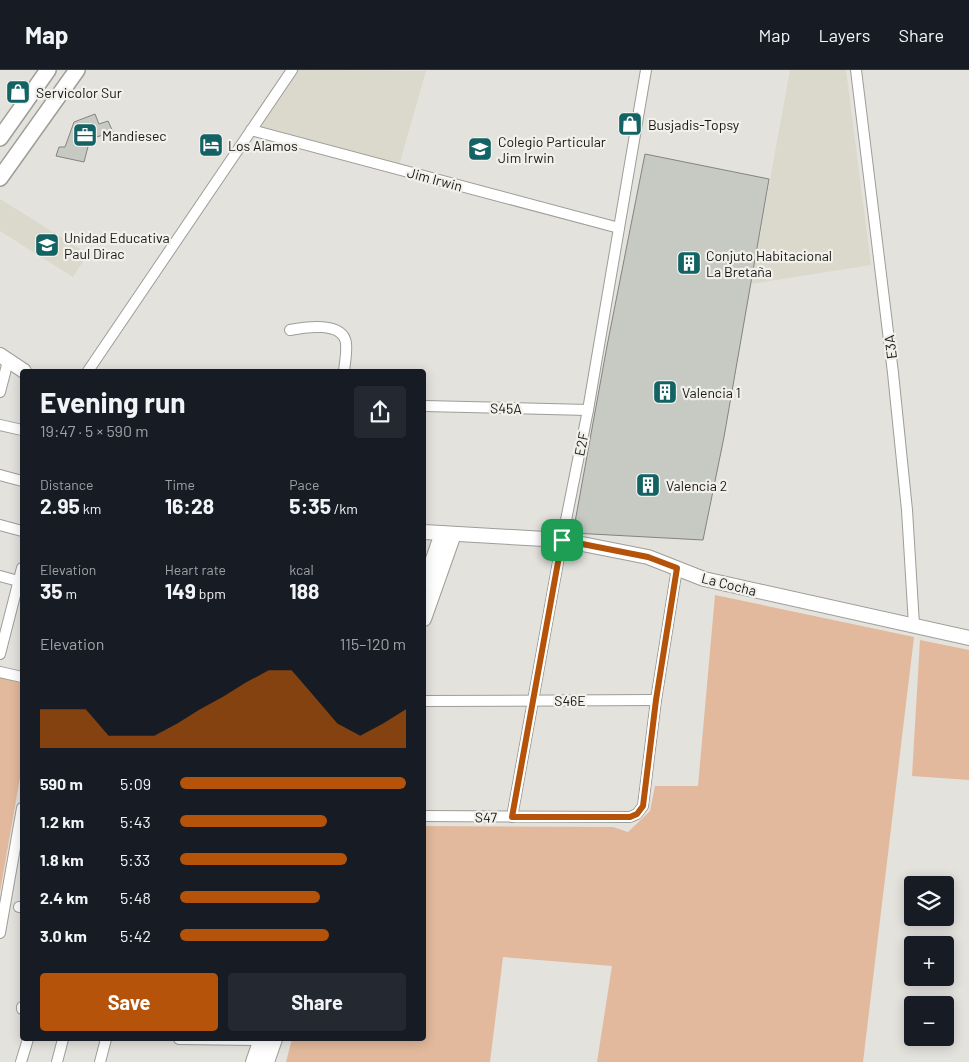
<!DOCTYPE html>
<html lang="en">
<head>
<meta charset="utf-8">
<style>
  :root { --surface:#171b24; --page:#242831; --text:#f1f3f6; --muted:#9ea1a6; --line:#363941; --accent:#b45309 }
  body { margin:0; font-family:Barlow,sans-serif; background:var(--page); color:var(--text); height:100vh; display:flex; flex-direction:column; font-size:19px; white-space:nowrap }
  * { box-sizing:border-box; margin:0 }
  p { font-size:16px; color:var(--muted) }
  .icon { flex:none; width:28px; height:28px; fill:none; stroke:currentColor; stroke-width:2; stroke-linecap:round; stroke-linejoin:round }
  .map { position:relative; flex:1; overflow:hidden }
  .sheet { position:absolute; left:20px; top:299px; width:406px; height:672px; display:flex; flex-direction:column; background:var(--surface); border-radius:5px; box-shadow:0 2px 12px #0003 }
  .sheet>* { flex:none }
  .tools { position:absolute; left:904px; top:806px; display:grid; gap:10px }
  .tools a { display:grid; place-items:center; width:50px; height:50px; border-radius:5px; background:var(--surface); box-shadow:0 2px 12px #0003; font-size:25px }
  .pin { position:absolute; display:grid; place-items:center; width:42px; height:42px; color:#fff; margin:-21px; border-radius:10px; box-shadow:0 2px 8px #0006 }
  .round { display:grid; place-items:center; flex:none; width:52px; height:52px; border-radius:5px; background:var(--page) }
  .overview { display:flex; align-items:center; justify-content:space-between; height:85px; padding:0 20px }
  h1 { font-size:28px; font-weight:700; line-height:38px }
  .metrics { display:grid; grid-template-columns:repeat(3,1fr); gap:8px; height:85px; padding:5px 20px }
  .metrics div { display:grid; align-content:center }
  .metrics b { font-size:21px; font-weight:700 }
  .metrics small { font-size:14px; font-weight:400 }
  .metrics p { font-size:14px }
  .chart { height:140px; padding:10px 20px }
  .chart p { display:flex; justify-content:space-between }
  .chart svg { width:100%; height:90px; margin-top:5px; fill:var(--accent); opacity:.7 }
  .primary-button { display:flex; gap:10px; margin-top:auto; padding:10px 20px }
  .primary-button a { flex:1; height:58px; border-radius:5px; background:var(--accent); color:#fff; font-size:20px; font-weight:700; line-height:58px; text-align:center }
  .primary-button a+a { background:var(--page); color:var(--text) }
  ul { padding:0 20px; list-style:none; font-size:16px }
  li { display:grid; grid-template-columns:80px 60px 1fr; align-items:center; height:38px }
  li i { height:12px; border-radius:6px; background:var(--accent) }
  header { display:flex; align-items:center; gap:30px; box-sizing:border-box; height:70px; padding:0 25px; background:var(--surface); border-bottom:1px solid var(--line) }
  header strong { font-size:24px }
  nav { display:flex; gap:28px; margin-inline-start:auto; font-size:18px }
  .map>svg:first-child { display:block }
</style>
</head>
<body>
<header>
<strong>Map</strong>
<nav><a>Map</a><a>Layers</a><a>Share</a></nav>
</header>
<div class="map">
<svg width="969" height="992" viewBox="0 0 969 992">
  <rect width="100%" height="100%" fill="#e4e2dd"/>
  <!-- built -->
  <g fill="#dbd8cc">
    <path d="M292,0L426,1L398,99L251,60Z"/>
    <path d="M790,0H846L871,195L751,214Z"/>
    <path d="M0,129L88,184L73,207L0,161Z"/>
  </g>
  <!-- green -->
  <g fill="#e2b99c">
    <path d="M715,525L914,567L863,992H597L612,896L503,887L490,992H286L292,969H424V756L613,757L628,762L650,741L655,716H698Z"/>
    <path d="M920,570L969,580V710L912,706Z"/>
    <path d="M0,605L22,611V696L0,822Z"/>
  </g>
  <!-- building -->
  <g fill="#c7c9c3" stroke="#83847f">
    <path d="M95,44L99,54L108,51L113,62L90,69L84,92L56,86L59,77H65L74,52Z"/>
    <path d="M645,84L769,109L724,367L703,470L573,463L607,276Z"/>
  </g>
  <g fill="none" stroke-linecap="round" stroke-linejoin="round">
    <defs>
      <g id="street">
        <path d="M856,0L893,303L907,440L914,555"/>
        <path d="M251,60L619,158"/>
        <path d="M290,260C305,257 343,251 346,273C347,282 345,292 344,301"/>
        <path d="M88,301L292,0"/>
        <path d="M0,322L8,291"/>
        <path d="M424,336L588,340"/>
        <path d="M0,355L22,360"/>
        <path d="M0,405L22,411"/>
        <path d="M0,455L22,461"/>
        <path d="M0,506L22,512"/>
        <path d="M0,584L22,498"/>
        <path d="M0,602L22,607"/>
        <path d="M424,631L656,630"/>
        <path d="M424,746L630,747L637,744L643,736L656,630L677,498"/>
        <path d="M512,747L562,470L588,340L646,0"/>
        <path d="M19,837H22"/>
        <path d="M0,863L22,738"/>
        <path d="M22,937V939"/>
        <path d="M179,969L265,970"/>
        <path d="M21,992L28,969"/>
        <path d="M57,992L63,969"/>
        <path d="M100,992L106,969"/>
      </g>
      <g id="secondary">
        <path d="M0,285L24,301"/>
        <path d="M424,462L562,470L648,487L704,509L969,568"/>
        <path d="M424,515L442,463"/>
        <path d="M424,549L454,464"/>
        <path d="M253,992L261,969"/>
        <path d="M267,992L275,969"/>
      </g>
      <g id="primary">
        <path d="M0,68L48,0"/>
        <path d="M0,108L77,0"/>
      </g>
    </defs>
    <!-- street casing -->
    <use href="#street" stroke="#9e9d98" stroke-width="12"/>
    <!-- secondary casing -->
    <use href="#secondary" stroke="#9e9d98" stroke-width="16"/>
    <!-- primary casing -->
    <use href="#primary" stroke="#9e9d98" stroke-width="18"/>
    <!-- street -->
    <use href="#street" stroke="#fff" stroke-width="10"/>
    <!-- secondary -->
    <use href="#secondary" stroke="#fff" stroke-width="14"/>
    <!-- primary -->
    <use href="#primary" stroke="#fff" stroke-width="15"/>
  </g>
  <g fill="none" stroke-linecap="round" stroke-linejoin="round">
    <defs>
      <path id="route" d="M562,470L648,487L677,498L656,630L643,736L637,744L630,747H512Z"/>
    </defs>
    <!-- route casing -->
    <use href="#route" stroke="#fff" stroke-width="10"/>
    <!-- route -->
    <use href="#route" stroke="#b45309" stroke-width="6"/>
  </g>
  <!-- icons -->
  <defs>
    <symbol id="shop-square" viewBox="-11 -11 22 22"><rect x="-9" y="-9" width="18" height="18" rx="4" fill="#136364" stroke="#f1f0ea"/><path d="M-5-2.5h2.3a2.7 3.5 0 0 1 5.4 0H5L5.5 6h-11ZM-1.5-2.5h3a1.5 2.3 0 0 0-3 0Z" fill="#fff"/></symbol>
    <symbol id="office-square" viewBox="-11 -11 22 22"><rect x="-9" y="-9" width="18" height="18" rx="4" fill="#136364" stroke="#f1f0ea"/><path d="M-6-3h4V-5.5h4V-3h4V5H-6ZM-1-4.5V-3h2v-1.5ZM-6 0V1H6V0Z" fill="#fff"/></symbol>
    <symbol id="hotel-square" viewBox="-11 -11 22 22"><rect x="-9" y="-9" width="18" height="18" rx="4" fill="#136364" stroke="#f1f0ea"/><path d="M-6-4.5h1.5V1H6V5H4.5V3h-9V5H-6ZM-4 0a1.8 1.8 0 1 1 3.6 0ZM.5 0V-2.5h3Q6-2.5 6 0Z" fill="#fff"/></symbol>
    <symbol id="school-square" viewBox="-11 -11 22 22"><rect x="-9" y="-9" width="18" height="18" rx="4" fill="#136364" stroke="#f1f0ea"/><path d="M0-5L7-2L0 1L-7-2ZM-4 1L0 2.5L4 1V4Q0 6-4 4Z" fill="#fff"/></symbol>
    <symbol id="building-square" viewBox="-11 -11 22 22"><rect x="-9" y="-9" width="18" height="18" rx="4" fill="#136364" stroke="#f1f0ea"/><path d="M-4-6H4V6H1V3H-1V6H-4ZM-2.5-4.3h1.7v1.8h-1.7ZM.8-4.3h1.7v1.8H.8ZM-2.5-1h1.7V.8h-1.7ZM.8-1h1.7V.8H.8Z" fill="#fff"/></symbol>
  </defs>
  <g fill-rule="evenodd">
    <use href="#shop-square" x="4" y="8" width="28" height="28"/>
    <use href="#shop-square" x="616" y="40" width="28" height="28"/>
    <use href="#office-square" x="71" y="51" width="28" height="28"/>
    <use href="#hotel-square" x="197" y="61" width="28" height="28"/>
    <use href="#school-square" x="466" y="65" width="28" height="28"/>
    <use href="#school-square" x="33" y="161" width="28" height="28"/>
    <use href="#building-square" x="675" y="179" width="28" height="28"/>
    <use href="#building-square" x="651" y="308" width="28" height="28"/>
    <use href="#building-square" x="634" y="401" width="28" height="28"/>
  </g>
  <g text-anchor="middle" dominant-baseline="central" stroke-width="4.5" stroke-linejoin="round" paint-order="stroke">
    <!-- poi labels -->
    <g font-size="14" fill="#191816" stroke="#f1f0ea" text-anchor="start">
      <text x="36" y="22">Servicolor Sur</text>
      <text x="648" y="54">Busjadis-Topsy</text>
      <text x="102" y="65">Mandiesec</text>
      <text x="498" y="71">Colegio Particular<tspan x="498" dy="16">Jim Irwin</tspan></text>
      <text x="228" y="75">Los Alamos</text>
      <text x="64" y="167">Unidad Educativa<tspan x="64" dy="16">Paul Dirac</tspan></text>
      <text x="706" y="185">Conjuto Habitacional<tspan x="706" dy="16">La Bretaña</tspan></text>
      <text x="682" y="322">Valencia 1</text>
      <text x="666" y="415">Valencia 2</text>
    </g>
    <!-- street labels -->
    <g font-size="14" fill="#191816" stroke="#f1f0ea">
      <text transform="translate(435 109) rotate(15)">Jim Irwin</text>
      <text transform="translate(890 277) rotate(-97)">E3A</text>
      <text transform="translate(506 338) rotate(1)">S45A</text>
      <text transform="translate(581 374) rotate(-79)">E2F</text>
      <text transform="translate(729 514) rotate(14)">La Cocha</text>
      <text x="570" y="630">S46E</text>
      <text transform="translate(486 747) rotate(1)">S47</text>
    </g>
  </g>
</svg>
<div class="tools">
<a><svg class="icon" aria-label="layers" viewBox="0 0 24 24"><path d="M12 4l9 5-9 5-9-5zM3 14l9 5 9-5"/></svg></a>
<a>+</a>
<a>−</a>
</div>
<div class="pin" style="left:562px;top:470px;background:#1e9e55"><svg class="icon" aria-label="arrive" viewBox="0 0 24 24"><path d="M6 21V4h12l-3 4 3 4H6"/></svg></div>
<section class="sheet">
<div class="overview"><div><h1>Evening run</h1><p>19:47 · 5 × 590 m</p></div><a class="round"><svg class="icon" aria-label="share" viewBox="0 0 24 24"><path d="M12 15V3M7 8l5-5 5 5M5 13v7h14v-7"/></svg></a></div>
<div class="metrics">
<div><p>Distance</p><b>2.95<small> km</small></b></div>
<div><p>Time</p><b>16:28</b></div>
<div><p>Pace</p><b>5:35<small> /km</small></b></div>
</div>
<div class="metrics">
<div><p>Elevation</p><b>35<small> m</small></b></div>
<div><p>Heart rate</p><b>149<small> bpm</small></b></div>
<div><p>kcal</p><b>188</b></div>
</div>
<div class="chart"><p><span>Elevation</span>115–120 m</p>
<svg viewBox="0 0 160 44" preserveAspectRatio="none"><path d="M0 44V25L10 25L20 25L30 38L40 38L50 38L60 32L70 25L80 19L90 12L100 6L110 6L120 19L130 32L140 38L150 32L160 25V44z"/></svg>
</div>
<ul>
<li><b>590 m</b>5:09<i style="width:100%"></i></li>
<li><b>1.2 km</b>5:43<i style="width:65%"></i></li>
<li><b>1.8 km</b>5:33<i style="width:74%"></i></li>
<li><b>2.4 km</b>5:48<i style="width:62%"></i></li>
<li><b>3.0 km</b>5:42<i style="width:66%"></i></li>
</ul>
<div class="primary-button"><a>Save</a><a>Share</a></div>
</section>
</div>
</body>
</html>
